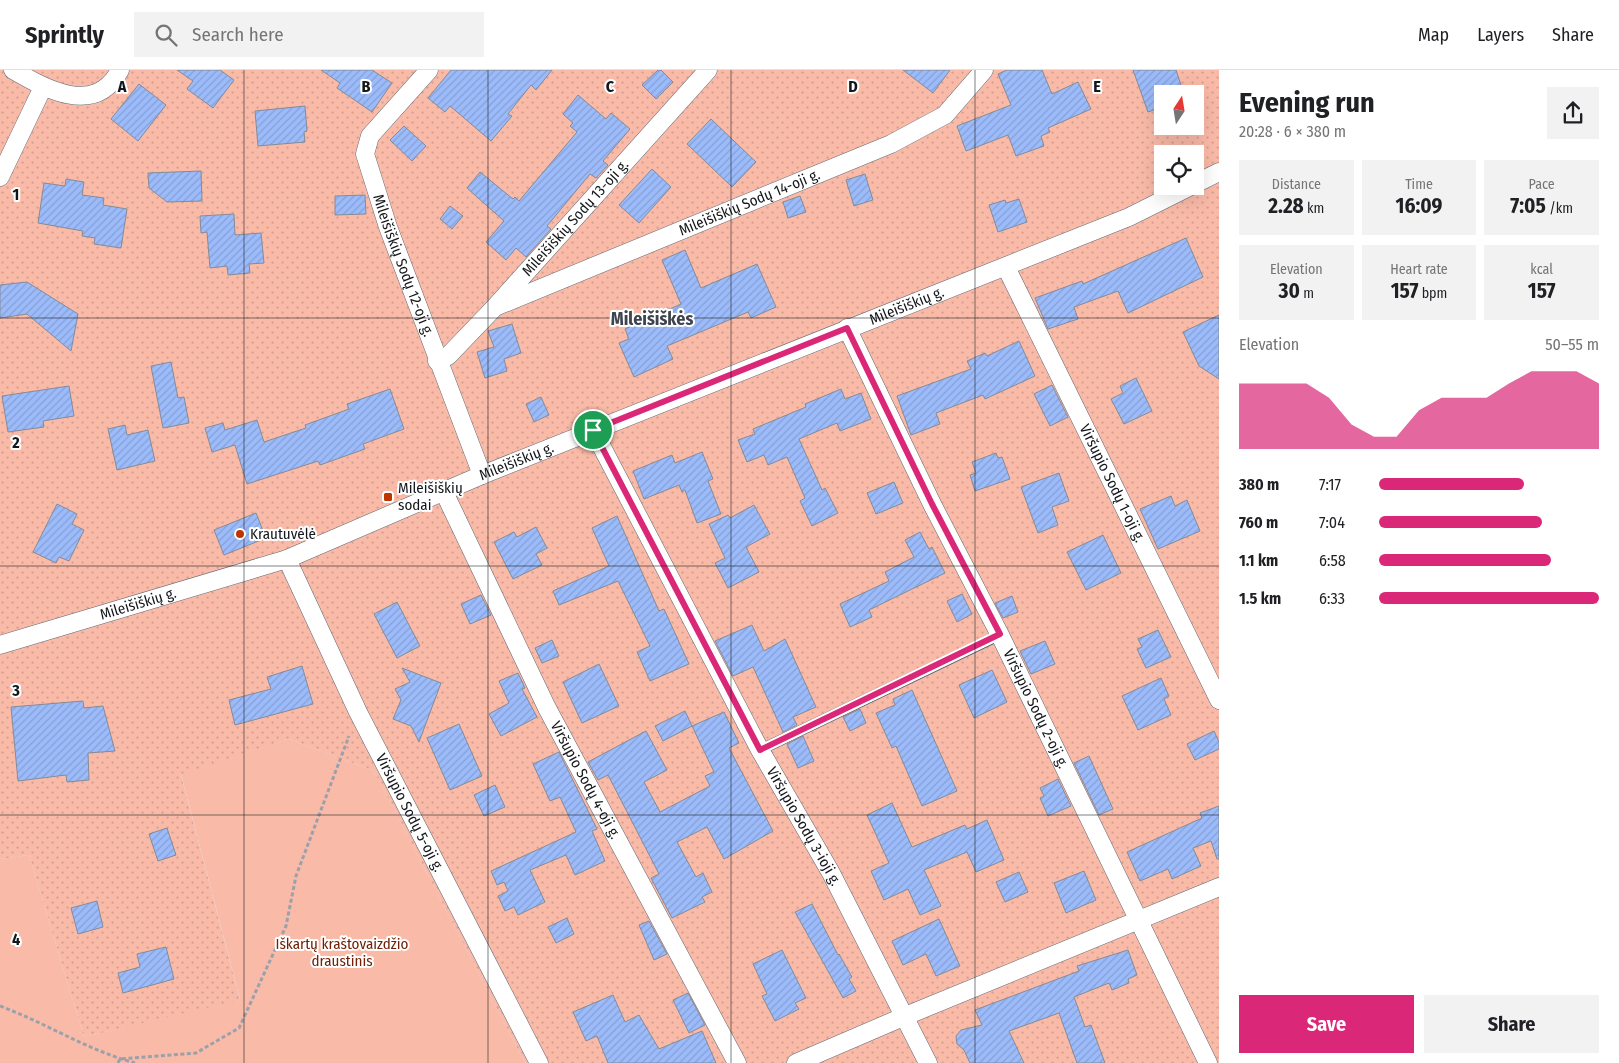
<!DOCTYPE html>
<html lang="en">
<head>
<meta charset="utf-8">
<style>
  :root { --surface:#fff; --page:#f2f2f2; --text:#202124; --muted:#757577; --line:#e0e0e0; --accent:#db2777 }
  body { margin:0; font-family:"Fira Sans Condensed",sans-serif; background:var(--page); color:var(--text); height:100vh; display:flex; flex-direction:column; font-size:19px; white-space:nowrap }
  * { box-sizing:border-box; margin:0 }
  p { font-size:16px; color:var(--muted) }
  .icon { flex:none; width:28px; height:28px; fill:none; stroke:currentColor; stroke-width:2; stroke-linecap:round; stroke-linejoin:round }
  .map { position:relative; flex:1; overflow:hidden }
  .details { display:flex; flex-direction:column; background:var(--surface); width:400px }
  .details>* { flex:none }
  .needle { width:32px; rotate:12deg }
  .controls { position:absolute; left:1154px; top:15px; display:grid; gap:10px }
  .controls a { display:grid; place-items:center; width:50px; height:50px; border-radius:0px; background:var(--surface); box-shadow:0 5px 20px #0002; font-size:25px }
  .pin { position:absolute; display:grid; place-items:center; width:42px; height:42px; color:#fff; margin:-21px; border:2px solid #fff; border-radius:50%; box-shadow:0 1px 5px #0007 }
  .round { display:grid; place-items:center; flex:none; width:52px; height:52px; border-radius:0px; background:var(--page) }
  .summary { display:flex; align-items:center; justify-content:space-between; height:85px; padding:0 20px }
  h1 { font-size:28px; font-weight:700; line-height:38px }
  .figures { display:grid; grid-template-columns:repeat(3,1fr); gap:8px; height:85px; padding:5px 20px }
  .figures div { display:grid; align-content:center; border-radius:0px; background:var(--page); text-align:center }
  .figures b { font-size:21px; font-weight:700 }
  .figures small { font-size:14px; font-weight:400 }
  .figures p { font-size:14px }
  .chart { height:140px; padding:10px 20px }
  .chart p { display:flex; justify-content:space-between }
  .chart svg { width:100%; height:90px; margin-top:5px; fill:var(--accent); opacity:.7 }
  .button { display:flex; gap:10px; margin-top:auto; padding:10px 20px }
  .button a { flex:1; height:58px; border-radius:0px; background:var(--accent); color:#fff; font-size:20px; font-weight:700; line-height:58px; text-align:center }
  .button a+a { background:var(--page); color:var(--text) }
  ul { padding:0 20px; list-style:none; font-size:16px }
  li { display:grid; grid-template-columns:80px 60px 1fr; align-items:center; height:38px }
  li i { height:12px; border-radius:6px; background:var(--accent) }
  header { display:flex; align-items:center; gap:30px; box-sizing:border-box; height:70px; padding:0 25px; background:var(--surface); border-bottom:1px solid var(--line) }
  header strong { font-size:24px }
  nav { display:flex; gap:28px; margin-inline-start:auto; font-size:18px }
  .search { width:350px; height:45px; background:var(--page); display:flex; align-items:center; gap:12px; box-sizing:border-box; padding:0 18px; border-radius:0px; color:var(--muted); font-size:19px }
  main { display:flex; flex:1; min-height:0 }
  .map>svg:first-child { display:block }
</style>
</head>
<body>
<header>
<strong>Sprintly</strong>
<div class="search"><svg class="icon" aria-label="search" viewBox="0 0 24 24"><circle cx="10" cy="10" r="6"/><path d="M15 15l6 6"/></svg>Search here</div>
<nav><a>Map</a><a>Layers</a><a>Share</a></nav>
</header>
<main>
<div class="map">
<svg width="1219" height="993" viewBox="0 0 1219 993">
  <defs>
    <pattern id="garden-dots" width="8" height="8" patternUnits="userSpaceOnUse" patternTransform="scale(1.25)"><rect width="8" height="8" fill="#fabaa8"/><path d="M2 2h.1M6 6h.1" fill="none" stroke="#d59f90" stroke-width="1.8" stroke-linecap="round"/></pattern>
    <pattern id="building-hatch" width="6" height="6" patternUnits="userSpaceOnUse" patternTransform="scale(1.25)"><rect width="6" height="6" fill="#9cbbfa"/><path d="M-1 1l2-2M0 6l6-6M5 7l2-2" fill="none" stroke="#86a0d6"/></pattern>
  </defs>
  <rect width="100%" height="100%" fill="#e0e7f5"/>
  <!-- park -->
  <path fill="#fabaa8" d="M289,669L374,701L525,993H0V789L29,785L84,967L240,929L181,704Z"/>
  <!-- garden -->
  <path fill="url(#garden-dots)" fill-rule="evenodd" d="M0,0H1219V993H525L374,701L289,669L181,705L240,930L84,967L29,785L0,789ZM1162,24H1195V56H1162ZM1162,84H1195V116H1162Z"/>
  <!-- building -->
  <g fill="url(#building-hatch)" stroke="#848b97">
    <path d="M177,0H220L234,10L213,38L187,19L193,11Z"/>
    <path d="M321,0H372L392,13L372,42L337,18L340,13Z"/>
    <path d="M451,0H552L536,20L531,15L508,44L512,46L491,71L450,36L445,42L428,28Z"/>
    <path d="M658,0H661L673,12L656,29L642,15Z"/>
    <path d="M903,0H950L933,23Z"/>
    <path d="M1007,0H1042L1052,24L1078,12L1091,39L1048,58L1050,62L1041,66L1044,76L1016,86L1008,65L966,81L957,56L1011,35L998,4Z"/>
    <path d="M1133,0H1176L1184,24H1162V37L1148,42Z"/>
    <path d="M139,14L166,35L138,71L111,49Z"/>
    <path d="M578,25L606,49L611,43L630,59L603,91L608,95L596,108L590,104L547,156L551,159L526,187L516,178L506,190L486,172L504,151L467,118L480,102L513,129L515,127L519,131L577,62L570,56L573,53L563,44Z"/>
    <path d="M305,36L307,61L304,62L305,72L258,76L255,41Z"/>
    <path d="M711,49L756,92L732,117L687,74Z"/>
    <path d="M404,56L426,76L412,91L390,70Z"/>
    <path d="M652,99L671,117L639,153L619,135Z"/>
    <path d="M201,101L202,131L167,132L149,118L148,103Z"/>
    <path d="M865,104L873,130L854,136L846,110Z"/>
    <path d="M66,109L84,112L82,125L104,128L103,135L127,139L121,178L94,174L95,168L82,166L83,161L38,153L44,113L65,116Z"/>
    <path d="M365,125L366,144L335,145V126Z"/>
    <path d="M800,126L806,142L788,148L783,132Z"/>
    <path d="M1019,129L1027,152L998,162L989,135L1005,130L1006,133Z"/>
    <path d="M450,136L463,146L452,159L440,149Z"/>
    <path d="M234,144L235,165L261,163L264,193L249,194L250,203L228,205L227,196L210,198L207,162L201,163L200,146Z"/>
    <path d="M1186,168L1203,207L1128,243L1118,221L1074,237L1078,249L1048,259L1035,228L1082,211L1083,214Z"/>
    <path d="M685,180L701,218L757,194L776,237L751,248L748,242L667,276L673,289L634,307L619,273L629,269L625,259L681,234L662,190Z"/>
    <path d="M27,212L78,244L71,281L27,244L0,248V215Z"/>
    <path d="M1219,245V309L1199,296L1183,262Z"/>
    <path d="M512,254L521,283L504,289L507,301L485,308L477,282L494,277L488,261Z"/>
    <path d="M1019,271L1035,306L985,329L983,325L936,343L940,354L911,365L897,326L971,299L967,291L985,283L987,286Z"/>
    <path d="M171,292L178,328L184,327L189,353L163,358L151,296Z"/>
    <path d="M1136,308L1152,341L1124,354L1111,329L1123,323L1120,316Z"/>
    <path d="M1052,315L1068,347L1050,356L1034,324Z"/>
    <path d="M69,316L74,346L43,351L44,357L8,362L2,326Z"/>
    <path d="M390,319L404,359L363,374L365,379L320,395L318,391L247,414L235,375L212,382L205,358L223,353L225,360L257,350L264,372L306,358L305,355L349,339L347,334Z"/>
    <path d="M841,319L845,329L861,323L871,349L840,361L837,353L799,369L822,420L825,418L838,443L812,456L800,431L805,428L787,387L768,395L764,385L747,392L738,370L755,364L753,359L806,337L805,334Z"/>
    <path d="M541,327L549,345L534,352L526,334Z"/>
    <path d="M125,355L127,365L148,360L155,391L117,400L108,359Z"/>
    <path d="M702,382L713,409L708,411L721,444L697,453L685,420L682,422L679,415L644,429L633,401L672,385L675,393Z"/>
    <path d="M996,383L998,388L1002,387L1010,409L975,421L970,405L976,403L972,392Z"/>
    <path d="M1059,403L1069,431L1052,437L1058,455L1038,463L1021,417Z"/>
    <path d="M894,412L903,433L876,444L867,423Z"/>
    <path d="M1171,426L1175,436L1187,430L1200,461L1158,479L1140,439Z"/>
    <path d="M57,434L77,444L72,454L84,460L69,491L59,487L56,493L33,482Z"/>
    <path d="M754,435L770,464L746,477L759,502L728,518L715,493L725,488L709,454L728,445L730,448Z"/>
    <path d="M256,443L266,468L224,485L214,460Z"/>
    <path d="M617,446L659,541L664,539L689,594L650,611L637,582L650,576L618,511L559,535L553,521L609,496L592,458Z"/>
    <path d="M536,457L547,478L536,484L542,495L513,509L494,472L514,462L517,467Z"/>
    <path d="M920,462L929,479L932,477L945,503L869,540L872,547L850,557L840,534L889,511L885,502L914,487L905,470Z"/>
    <path d="M1103,465L1121,503L1086,520L1067,482Z"/>
    <path d="M962,524L972,544L957,552L947,531Z"/>
    <path d="M481,525L491,545L470,554L461,534Z"/>
    <path d="M1012,526L1018,542L1003,548L995,533Z"/>
    <path d="M397,532L420,576L397,588L374,544Z"/>
    <path d="M752,555L764,581L785,569L816,637L793,647L797,655L783,662L753,597L733,606L715,571Z"/>
    <path d="M1158,560L1171,587L1146,598L1137,579L1142,577L1138,569Z"/>
    <path d="M552,570L559,586L542,593L535,578Z"/>
    <path d="M1045,571L1055,594L1031,604L1020,581Z"/>
    <path d="M599,594L619,636L582,653L563,612Z"/>
    <path d="M302,596L313,634L235,655L229,630L271,619L267,607Z"/>
    <path d="M402,598L441,613L419,672L411,656L393,649L401,630L395,619L410,612Z"/>
    <path d="M992,600L1007,632L974,648L959,615Z"/>
    <path d="M518,603L525,618L522,619L537,647L501,666L489,644L509,633L499,611Z"/>
    <path d="M1161,608L1169,626L1164,629L1171,645L1138,660L1122,626Z"/>
    <path d="M912,620L957,721L922,736L896,676L892,678L876,643L895,635L893,629Z"/>
    <path d="M83,631L84,638L103,636L115,681L88,683L89,710L67,712L66,705L18,711L11,637Z"/>
    <path d="M860,639L866,653L850,661L843,647Z"/>
    <path d="M685,641L692,656L663,671L655,656Z"/>
    <path d="M724,642L739,673L729,678L773,761L724,789L707,757L677,772L696,807L703,803L712,822L702,827L705,832L672,848L651,808L659,804L608,705L598,710L588,692L646,661L667,700L644,712L660,742L710,716L705,706L714,702L692,656Z"/>
    <path d="M459,654L482,706L450,720L427,668Z"/>
    <path d="M1214,661L1219,672V679L1195,690L1187,674Z"/>
    <path d="M803,666L814,691L798,698L787,674Z"/>
    <path d="M559,682L597,759L592,761L605,791L575,805L566,785L530,800L545,832L518,845L514,837L505,841L498,826L508,821L504,812L497,815L491,801L576,762L560,727L550,731L533,694Z"/>
    <path d="M1089,686L1113,739L1099,745L1074,693Z"/>
    <path d="M1058,709L1071,736L1048,746L1040,728L1044,726L1040,718Z"/>
    <path d="M495,715L505,737L484,746L474,725Z"/>
    <path d="M892,733L912,777L965,755L967,759L987,750L1004,790L976,802L967,782L924,800L941,836L920,845L908,819L884,830L871,801L889,793L867,745Z"/>
    <path d="M1219,736V789H1217L1211,771L1193,778L1201,796L1172,809L1168,799L1140,811L1127,782L1202,748L1200,743Z"/>
    <path d="M167,758L176,785L158,791L149,764Z"/>
    <path d="M1084,801L1096,830L1066,843L1054,813Z"/>
    <path d="M1019,802L1028,822L1005,832L996,812Z"/>
    <path d="M97,831L103,857L78,864L71,838Z"/>
    <path d="M812,834L838,885L839,884L852,907L849,909L856,921L843,928L795,842Z"/>
    <path d="M567,848L574,864L556,873L548,857Z"/>
    <path d="M939,849L960,896L936,906L926,884L903,895L892,871Z"/>
    <path d="M649,851L667,884L654,890L639,855Z"/>
    <path d="M166,877L174,909L123,923L118,903L140,897L137,884Z"/>
    <path d="M782,880L806,928L795,933L799,939L775,951L762,926L767,924L753,894Z"/>
    <path d="M1128,880L1137,905L1128,909L1129,913L1112,920L1109,913L1074,927L1085,957L1091,955L1105,993H1077L1059,943L1009,961L1024,993H970L964,980L957,974L956,966L961,960L982,955L975,940L1079,901L1077,896Z"/>
    <path d="M688,923L705,955L689,963L673,930Z"/>
    <path d="M613,925L625,952L639,945L659,979L702,961L716,993H608L597,966L586,971L573,942Z"/>
  </g>
  <g fill="none" stroke-linecap="round" stroke-linejoin="round">
    <defs>
      <path id="service" d="M760,680L1000,565"/>
      <g id="minor">
        <path d="M13,0C46,19 95,47 120,0"/>
        <path id="s1" d="M429,0L370,66L365,84L388,157L482,405"/>
        <path d="M0,107L43,17"/>
        <path d="M1195,114L1219,102"/>
        <path id="s2" d="M1006,197L1219,630"/>
        <path id="s3" d="M495,237L891,74L945,45L984,0"/>
        <path id="s4" d="M847,258L932,434L1000,565L1208,993"/>
        <path id="s5" d="M437,291L448,286L495,237L708,0"/>
        <path id="s6" d="M593,360L760,680L831,803L928,993"/>
        <path id="s7" d="M444,422L547,638L737,993"/>
        <path id="s8" d="M287,489L358,642L539,993"/>
        <path id="s9" d="M0,575L287,489L482,405L1129,147L1191,116"/>
        <path d="M796,993L903,947L1219,817"/>
      </g>
    </defs>
    <!-- service casing -->
    <use href="#service" stroke="#626874" stroke-width="11"/>
    <!-- minor casing -->
    <use href="#minor" stroke="#626874" stroke-width="19"/>
    <!-- path -->
    <g stroke="#9ba0ab" stroke-width="3" stroke-dasharray="4 2.5" stroke-linecap="butt">
      <path d="M0,936C46,953 87,980 135,993"/>
      <path d="M118,993L120,989L196,983L239,958L286,856L296,806L349,666"/>
    </g>
    <!-- service -->
    <use href="#service" stroke="#fff" stroke-width="9"/>
    <!-- minor -->
    <use href="#minor" stroke="#fff" stroke-width="18"/>
  </g>
  <g fill="none" stroke-linecap="round" stroke-linejoin="round">
    <defs>
      <path id="route" d="M847,258L932,434L1000,564L760,680L593,360Z"/>
    </defs>
    <!-- route casing -->
    <use href="#route" stroke="#fff" stroke-width="10"/>
    <!-- route -->
    <use href="#route" stroke="#db2777" stroke-width="6"/>
  </g>
  <!-- grid -->
  <path fill="none" stroke="#13161a" stroke-width="1" stroke-opacity="0.55" d="M244,0V993M488,0V993M731,0V993M975,0V993M0,248H1219M0,496H1219M0,745H1219"/>
  <!-- markers -->
  <g fill="#bd3500" stroke="#fff" stroke-width="2">
    <rect x="383" y="422" width="10" height="10" rx="2.5"/>
    <circle cx="240" cy="464" r="5"/>
  </g>
  <g text-anchor="middle" dominant-baseline="central" stroke-width="4" stroke-linejoin="round" paint-order="stroke">
    <!-- street labels -->
    <g font-size="15" fill="#13161a" stroke="#fff">
      <text stroke="none"><textPath href="#s3" startOffset="275">Mileišiškių Sodų 14-oji g.</textPath></text>
      <text stroke="none"><textPath href="#s5" startOffset="200">Mileišiškių Sodų 13-oji g.</textPath></text>
      <text stroke="none"><textPath href="#s1" startOffset="225">Mileišiškių Sodų 12-oji g.</textPath></text>
      <text stroke="none"><textPath href="#s9" startOffset="969">Mileišiškių g.</textPath></text>
      <text stroke="none"><textPath href="#s9" startOffset="549">Mileišiškių g.</textPath></text>
      <text stroke="none"><textPath href="#s2" startOffset="241">Viršupio Sodų 1-oji g.</textPath></text>
      <text stroke="none"><textPath href="#s9" startOffset="144">Mileišiškių g.</textPath></text>
      <text stroke="none"><textPath href="#s4" startOffset="425">Viršupio Sodų 2-oji g.</textPath></text>
      <text stroke="none"><textPath href="#s7" startOffset="321">Viršupio Sodų 4-oji g.</textPath></text>
      <text stroke="none"><textPath href="#s8" startOffset="282">Viršupio Sodų 5-oji g.</textPath></text>
      <text stroke="none"><textPath href="#s6" startOffset="449">Viršupio Sodų 3-ioji g.</textPath></text>
    </g>
    <!-- poi labels -->
    <g font-size="15" fill="#13161a" stroke="#fff" text-anchor="start">
      <text x="398" y="418">Mileišiškių<tspan x="398" dy="17">sodai</tspan></text>
      <text x="250" y="464">Krautuvėlė</text>
    </g>
    <!-- park labels -->
    <g font-size="15" fill="#722106" stroke="#fff">
      <text x="342" y="874">Iškartų kraštovaizdžio<tspan x="342" dy="17">draustinis</tspan></text>
    </g>
    <!-- quarter labels -->
    <g font-size="18" font-weight="bold" fill="#3e444f" stroke="#fff">
      <text x="652" y="249">Mileišiškės</text>
    </g>
  </g>
  <g font-size="16" text-anchor="middle" font-weight="bold" fill="#13161a" stroke="#fff" stroke-width="4" stroke-linejoin="round" paint-order="stroke">
    <text x="122" y="22">A</text>
    <text x="366" y="22">B</text>
    <text x="610" y="22">C</text>
    <text x="853" y="22">D</text>
    <text x="1097" y="22">E</text>
    <text x="16" y="130">1</text>
    <text x="16" y="378">2</text>
    <text x="16" y="626">3</text>
    <text x="16" y="875">4</text>
  </g>
</svg>
<div class="controls">
<a><svg class="needle" viewBox="-14 -14 28 28"><path d="M0-13l5 13h-10z" fill="#e53935"/><path d="M0 13l5-13h-10z" fill="#757577"/></svg></a>
<a><svg class="icon" aria-label="locate" viewBox="0 0 24 24"><circle cx="12" cy="12" r="6"/><path d="M12 2v4M12 18v4M2 12h4M18 12h4"/></svg></a>
</div>
<div class="pin" style="left:593px;top:360px;background:#1e9e55"><svg class="icon" aria-label="arrive" viewBox="0 0 24 24"><path d="M6 21V4h12l-3 4 3 4H6"/></svg></div>
</div>
<section class="details">
<div class="summary"><div><h1>Evening run</h1><p>20:28 · 6 × 380 m</p></div><a class="round"><svg class="icon" aria-label="share" viewBox="0 0 24 24"><path d="M12 15V3M7 8l5-5 5 5M5 13v7h14v-7"/></svg></a></div>
<div class="figures">
<div><p>Distance</p><b>2.28<small> km</small></b></div>
<div><p>Time</p><b>16:09</b></div>
<div><p>Pace</p><b>7:05<small> /km</small></b></div>
</div>
<div class="figures">
<div><p>Elevation</p><b>30<small> m</small></b></div>
<div><p>Heart rate</p><b>157<small> bpm</small></b></div>
<div><p>kcal</p><b>157</b></div>
</div>
<div class="chart"><p><span>Elevation</span>50–55 m</p>
<svg viewBox="0 0 160 44" preserveAspectRatio="none"><path d="M0 44V12L10 12L20 12L30 12L40 19L50 32L60 38L70 38L80 25L90 19L100 19L110 19L120 12L130 6L140 6L150 6L160 12V44z"/></svg>
</div>
<ul>
<li><b>380 m</b>7:17<i style="width:66%"></i></li>
<li><b>760 m</b>7:04<i style="width:74%"></i></li>
<li><b>1.1 km</b>6:58<i style="width:78%"></i></li>
<li><b>1.5 km</b>6:33<i style="width:100%"></i></li>
</ul>
<div class="button"><a>Save</a><a>Share</a></div>
</section>
</main>
</body>
</html>
